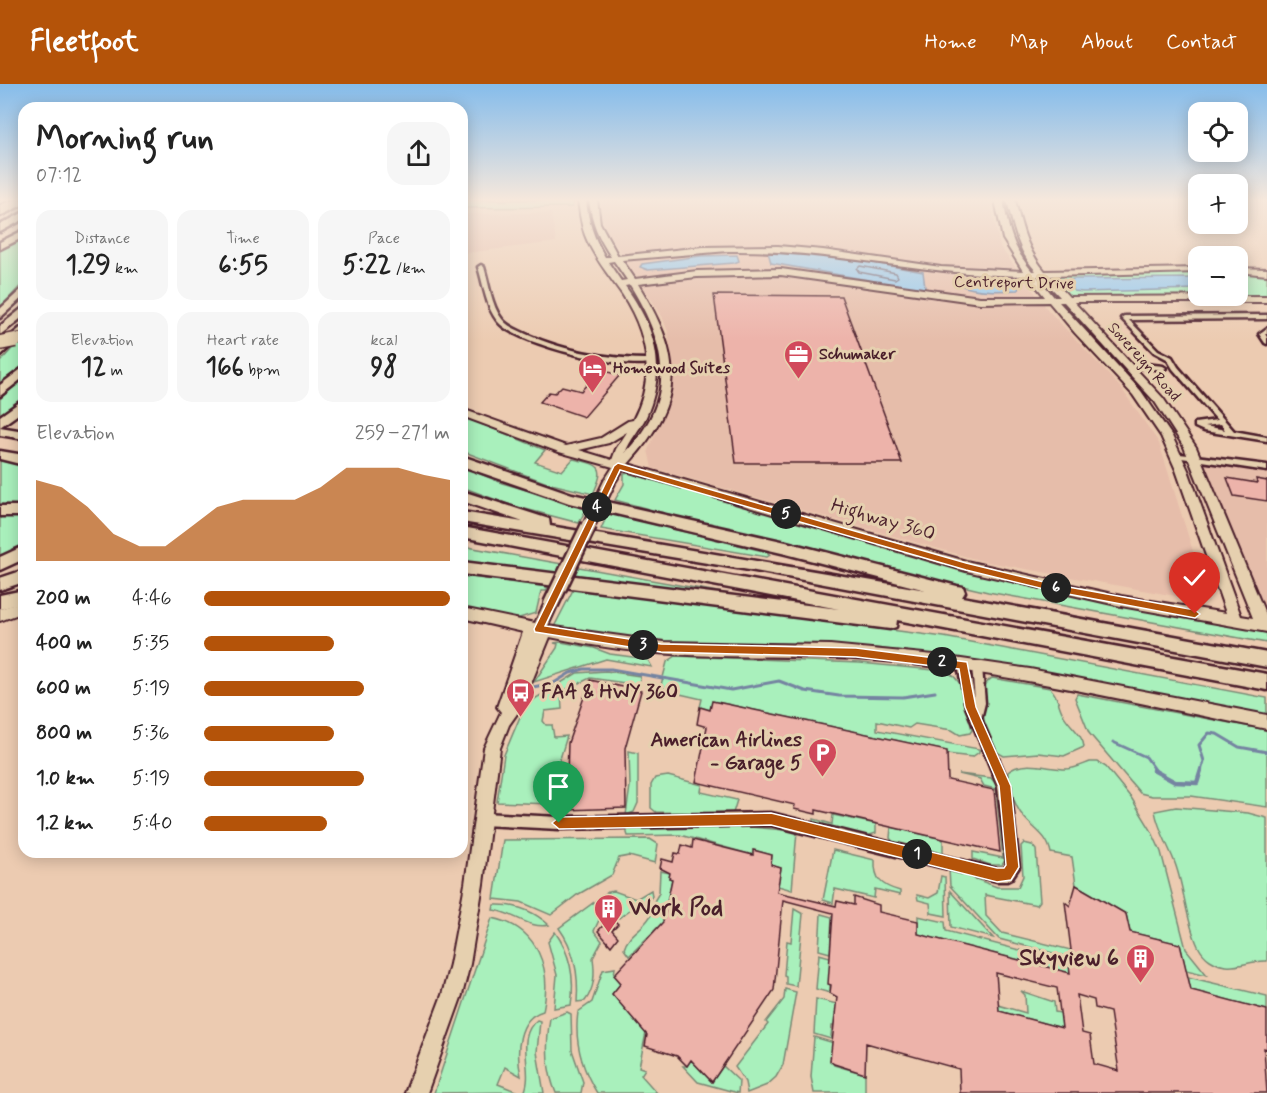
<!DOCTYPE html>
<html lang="en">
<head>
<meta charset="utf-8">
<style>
  :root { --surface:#fff; --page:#f6f6f6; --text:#222; --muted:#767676; --accent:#b45309 }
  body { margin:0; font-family:Mynerve,sans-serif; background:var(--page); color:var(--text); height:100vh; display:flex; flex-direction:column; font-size:22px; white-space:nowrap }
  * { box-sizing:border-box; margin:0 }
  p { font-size:20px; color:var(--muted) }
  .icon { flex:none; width:33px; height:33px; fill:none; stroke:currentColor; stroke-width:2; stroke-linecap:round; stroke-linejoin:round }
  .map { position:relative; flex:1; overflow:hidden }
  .drawer { position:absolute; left:18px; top:18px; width:450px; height:756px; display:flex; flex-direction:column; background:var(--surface); border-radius:18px; box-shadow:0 3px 15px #0003 }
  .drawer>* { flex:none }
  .buttons { position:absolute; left:1188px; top:18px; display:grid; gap:12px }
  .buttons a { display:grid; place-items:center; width:60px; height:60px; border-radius:12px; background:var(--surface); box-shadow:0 3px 15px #0003; font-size:30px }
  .pin { position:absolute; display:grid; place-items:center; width:51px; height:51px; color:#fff; margin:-62px -26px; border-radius:50% 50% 50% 0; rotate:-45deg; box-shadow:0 0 6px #0007 }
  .pin .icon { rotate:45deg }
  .km { position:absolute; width:30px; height:30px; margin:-15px; border-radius:50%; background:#222; color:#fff; font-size:16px; line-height:30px; text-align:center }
  .round { display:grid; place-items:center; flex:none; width:63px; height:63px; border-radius:18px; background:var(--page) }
  .overview { display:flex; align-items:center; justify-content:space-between; height:102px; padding:0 18px }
  h1 { font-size:33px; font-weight:800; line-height:45px }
  .metrics { display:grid; grid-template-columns:repeat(3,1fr); gap:9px; height:102px; padding:6px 18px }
  .metrics div { display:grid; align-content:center; border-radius:15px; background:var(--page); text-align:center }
  .metrics b { font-size:26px; font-weight:800 }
  .metrics small { font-size:16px; font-weight:400 }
  .metrics p { font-size:16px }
  .chart { height:168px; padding:12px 18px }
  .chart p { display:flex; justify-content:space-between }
  .chart svg { width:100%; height:108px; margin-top:6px; fill:var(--accent); opacity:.7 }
  ul { padding:0 18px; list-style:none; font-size:20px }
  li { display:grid; grid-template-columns:96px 72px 1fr; align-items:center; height:45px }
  li i { height:15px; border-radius:8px; background:var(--accent) }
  header { display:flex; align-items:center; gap:36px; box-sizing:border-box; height:84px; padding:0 30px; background:var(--accent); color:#fff }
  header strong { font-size:28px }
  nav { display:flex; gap:33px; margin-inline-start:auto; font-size:21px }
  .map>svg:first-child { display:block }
</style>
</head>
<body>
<header>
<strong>Fleetfoot</strong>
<nav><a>Home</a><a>Map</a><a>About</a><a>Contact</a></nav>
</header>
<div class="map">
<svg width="1267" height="1009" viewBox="0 0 1267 1009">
  <rect width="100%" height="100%" fill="#eccbb1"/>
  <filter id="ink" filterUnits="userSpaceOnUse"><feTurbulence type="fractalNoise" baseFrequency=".0167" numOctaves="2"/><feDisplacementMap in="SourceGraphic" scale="12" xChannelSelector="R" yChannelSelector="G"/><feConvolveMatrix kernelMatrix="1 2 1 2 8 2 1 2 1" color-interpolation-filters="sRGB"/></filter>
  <g filter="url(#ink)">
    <!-- built -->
    <g fill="#e6bdaa">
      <path d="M601,116H990L1000,163L1048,226L1121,304L1159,359L1209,518L982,477L652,384L648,366L665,330L673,298L668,248L662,232L606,146L601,131Z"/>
      <path d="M551,129L556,158L466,169L465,130Z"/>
      <path d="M1200,376L1267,387V529H1264Z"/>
    </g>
    <!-- green -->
    <g fill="#a9f0bc" stroke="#7a8874" stroke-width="1.5">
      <path d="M462,116H574L572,123L462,124Z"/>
      <path d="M24,151V198L0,224V165Z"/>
      <path d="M1198,188V212H1238V188L1267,189V213L1072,214L1067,213L1047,191Z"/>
      <path d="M24,256V281L0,303V278L19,257Z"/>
      <path d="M24,293V315L0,335V315Z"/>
      <path d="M462,332L545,366L535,378L562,387L573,375C601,381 606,382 593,410L547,399L462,367Z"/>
      <path d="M0,375L24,381V421L0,420Z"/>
      <path d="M462,382L502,399L587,423L579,439L510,421L462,403Z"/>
      <path d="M629,389L1035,504L1267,547V559L988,508L750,452L615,416L624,400V390Z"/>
      <path d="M608,429L767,468L770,471L767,473L601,445Z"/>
      <path d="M0,432L24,433V463L0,475Z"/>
      <path d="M462,462L768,517L462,479Z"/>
      <path d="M462,492L548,503L546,507H541L536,529L516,535L462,524Z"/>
      <path d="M574,504L944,553L1267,614V633L1001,582L920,569L874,564L668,559L562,545L555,541Z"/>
      <path d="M561,558L594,564L610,570L640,574L648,576L652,583L606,575L534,598L557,564L558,560L554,559Z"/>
      <path d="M676,572L860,579L945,587C969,597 966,625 972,646L970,649L960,651L952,646L915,640L909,644L877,637V646L979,665V668L972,673L947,670V667L713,617L710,626L700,623L702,615L667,607L661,601L667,578Z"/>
      <path d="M606,587L640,592L639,601L590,594L561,608L562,625L545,627L543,637L546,641H552L554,653L567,652L559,678L558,708L553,720L497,718L504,671L527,616H533L577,589Z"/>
      <path d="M992,594L1050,604C1058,611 1058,621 1063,630C1069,642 1083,650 1084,663L1064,672L1038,669L1004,672L995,667C985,653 974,604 992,594Z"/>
      <path d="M1077,610L1267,646V723L1191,712H1152L1140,709L1089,649L1075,614Z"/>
      <path d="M629,667L638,669V719L634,728L626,731L630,702Z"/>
      <path d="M1090,678H1098L1106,683L1132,715L1151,746L1161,768L1186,865L1207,891L1186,886L1180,860L1130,848L1126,830L1076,801L1072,773L1051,769C1047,750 1034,746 1023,732C1015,723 1007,699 1008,688C1023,675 1048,685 1066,685C1074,685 1082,681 1090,678Z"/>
      <path d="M959,690L991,694L998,703L1008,772L1002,781H990L973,775V768L1003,774L996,705L984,702L980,695Z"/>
      <path d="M668,692L702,701L701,708L737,716L733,729L656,728L651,724V701L655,694Z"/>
      <path d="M1176,723L1248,729L1267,734V877C1245,876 1232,890 1210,876C1204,872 1201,868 1198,862C1186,837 1185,808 1176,782C1170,764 1158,746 1155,727Z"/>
      <path d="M833,731L876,740V749L867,752L814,739V735L832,740Z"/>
      <path d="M750,743L797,747L792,806L778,802L781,784L771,781L772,771L754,766L753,771L680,751L628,752L627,749V745Z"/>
      <path d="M891,743L943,755V770L893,758L890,754Z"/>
      <path d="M650,755L658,760L655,779L629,772L619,774L612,791L577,811L551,831L521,818L494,815L503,756Z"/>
      <path d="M1024,759L1032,761L1036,766L1040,817L1037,821L985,811L986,832L1002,849L1071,866L1072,874L999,855L950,802L949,785L997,803H1018L1023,792L1021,762Z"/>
      <path d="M833,766L875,776C874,796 882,802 900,807V811L875,805L874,814L835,805L833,819L823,816Z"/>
      <path d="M660,787L670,789L669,794L672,795L663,838L629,872L624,865C628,849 646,844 652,829L650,824L659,809Z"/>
      <path d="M941,792L945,793L946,832L931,829L930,819L918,816L917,811L929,814L938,809Z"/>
      <path d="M651,806L652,812L645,822H635L619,834L607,830L600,834L594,847L602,857L593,874C595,889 595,904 585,917L577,918C579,892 575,866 559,844L608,808L614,807L636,815Z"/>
      <path d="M950,807L993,854L951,843Z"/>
      <path d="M494,821C515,820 533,826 549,841C530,846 513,828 493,826Z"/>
      <path d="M794,825L803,830L796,902L786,900V892L784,891L787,857L791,858Z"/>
      <path d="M821,830L832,833L830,869L819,866Z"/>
      <path d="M918,832L945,838L946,847L1069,879L1071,889L918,850Z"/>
      <path d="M492,834C539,843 552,886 543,927C517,934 516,969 521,992L505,983L498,1000L518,1008L434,1009Z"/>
      <path d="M555,848C570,869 575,895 571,921L554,924L557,891L548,858Z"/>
      <path d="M819,870L830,873V909L816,905Z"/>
      <path d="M615,884L614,891L621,899L612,910L646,949L639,983L645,985L641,991L657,1009H597C582,985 574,957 578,928L592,918L603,886Z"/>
      <path d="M1188,893L1267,912V926L1191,906Z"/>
      <path d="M785,905L796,908L783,981L776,993L767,1001L747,1009L745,998L735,983L768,940L766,938L784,915Z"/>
      <path d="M1021,907L1054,918L1055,928L1061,929L1062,944L999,927L998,921L1026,929L1025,911Z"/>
      <path d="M816,915L837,920L835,942H832L831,952L834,956L814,950Z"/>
      <path d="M567,928L571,930L572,966L583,998L581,1009H556C546,986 546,958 550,934Z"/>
      <path d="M537,936L540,937L537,968L544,1009H524C535,987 514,954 537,936Z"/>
      <path d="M814,953L834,959L830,976L834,981L865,990V1009H814L811,993Z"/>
      <path d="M691,976L712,998L723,982L739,997L738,1009L698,998L683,982H687Z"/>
    </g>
    <!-- water -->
    <g fill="#91c8f0" stroke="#7584a1" stroke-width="1.5">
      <path d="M768,168L847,174L923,188L925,203L921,205L771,179Z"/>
      <path d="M737,171L739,177L734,179L648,186L640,183L642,180L701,172Z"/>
      <path d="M1198,194V205L1083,208L1074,207L1066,197L1073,195Z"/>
      <path d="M963,198L1008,199L1019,203L1018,206C1000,207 976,208 960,201Z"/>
    </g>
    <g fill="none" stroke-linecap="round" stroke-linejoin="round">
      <!-- shore -->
      <path stroke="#66637a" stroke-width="1.5" d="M860,182L896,189L898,193L895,195L859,188L857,185Z"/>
      <!-- stream-far1 -->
      <g stroke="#7584a1" stroke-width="3">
        <path d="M533,603L554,599L570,589L584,585H611L731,606L779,597L805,607L839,612L903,613L935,608"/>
        <path d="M1113,658L1146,673L1156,687"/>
        <path d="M1201,687L1204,677L1199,661L1209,649L1217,650L1239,663L1267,668"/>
      </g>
      <!-- stream -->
      <path stroke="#7584a1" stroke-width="4.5" d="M1153,686L1175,698L1197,699L1201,686"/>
    </g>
    <!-- building -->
    <g fill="#edb3aa" stroke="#4a1f2b" stroke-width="1.5" fill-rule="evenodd">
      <path d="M714,211L841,212L902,379H736Z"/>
      <path d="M600,286L620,291L584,333L540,318L549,308L555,309L562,302L581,307Z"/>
      <path d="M1227,394L1257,399L1256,395L1267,397V417L1234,412Z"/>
      <path d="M590,596L641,607L625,664L626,724L566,726L568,659Z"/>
      <path d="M712,617L947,667L948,696L994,706L1000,768L816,726V730L794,725L795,721L696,698L707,643L697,640L700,623L710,626Z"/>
      <path d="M693,756L753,771V766L772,771L771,781L781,784L777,808L836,822L837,817L854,821V813L879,821V828L918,837V850L1070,889L1068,873L1072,874L1065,818L1070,822L1076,801L1126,830L1130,848L1180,860L1191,906L1267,926V965L1264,964L1267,1009H960L959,985L866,959L865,990L834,980L830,977L837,913L830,909L831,901L828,900L833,829L783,816L774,906L712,998L691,976L687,982L677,972L645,962L647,951L612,910L621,899L614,891L663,838L672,795L669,794L670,789L660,784L662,775L673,778L675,769L680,770L682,761L692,764ZM996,889L1057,904L1062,944L999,927ZM1077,911L1094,916L1095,924L1110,928L1119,987L1094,980L1090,951L1082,949Z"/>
      <path d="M611,833L618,840L612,846L618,853L611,862L598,847Z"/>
    </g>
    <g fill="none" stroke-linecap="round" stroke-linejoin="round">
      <defs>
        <g id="street">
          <path d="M481,181L484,183C489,199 491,221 502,235C508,243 518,246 526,250C567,268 608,275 652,275L655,277C631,289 519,260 500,240C486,226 484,201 478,183Z"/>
          <path d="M1267,231V235L1129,236L1158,266L1172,273L1178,283L1234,347L1267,353V357L1204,347L1195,343V339L1217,336L1173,285L1167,275L1154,268L1121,234L1124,232ZM1221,340L1225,346L1205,342Z"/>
          <path d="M1267,244V249L1265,250L1267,253V260L1265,259L1259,250Z"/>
          <path d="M1137,279L1163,282L1166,284L1163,286L1138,283L1130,287L1127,285Z"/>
          <path d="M1172,369L1267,381V387L1175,373H1172Z"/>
          <path d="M963,577L966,578L968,581L975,615L972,583L974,580L977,579L980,580L982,583L985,619L981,635L1010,702L1019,783L1011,795L1007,797H997L771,741L559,745L482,741L478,739L476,735L478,731L482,729L559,733L771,729L997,785H1004L1007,781L998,702L966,623L958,581L960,578Z"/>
        </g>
        <g id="secondary">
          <path d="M13,116H23L0,126V121Z"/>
          <path d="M578,116H586C588,138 594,154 605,173H611C598,153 592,139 589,116H597L600,139L618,172L703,163L778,162L823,166L941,183L1023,187L1003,155L995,116H1003C1009,146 1012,163 1032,187H1036C1018,168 1013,141 1007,116H1015C1021,141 1027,167 1045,187L1198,184V188L1050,192L1069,213L1267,212V218H1074L1163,314L1196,363L1267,534V548L1121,522L966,487L623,386L614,400L610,401L604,397L613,383L559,368L462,332V325L566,362L601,354L628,337L633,336C656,293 648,250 622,210C610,193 596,176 587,156C581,143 580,130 578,116ZM728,167C829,165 927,192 1028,192L1045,213H980L781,185L697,187L635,195L622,176ZM614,177L627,196L621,197L608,178ZM781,191L980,219L1049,218L1075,249L1133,311L1161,352L1176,386L1226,529L1121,512L966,477L628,380C687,316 682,271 638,200L697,193ZM1037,192H1040L1060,213H1054ZM630,201C667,261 678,314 625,369C630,356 640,345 646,333C668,284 655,243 625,202ZM1059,218H1064L1155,318L1184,363L1253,534L1241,532L1188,386L1172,352L1141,307ZM627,348L616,365L612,376L579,366L609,359Z"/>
          <path d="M1238,184L1267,185V191L1238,188Z"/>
          <path d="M551,515L556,516L558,520L548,542L562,544L664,558L830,561L934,571L1030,585L1267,631V645C1140,620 1013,589 884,577C819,571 754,574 689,571C642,569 596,563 550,553L521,624L509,641L500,664L483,800L470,880L462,911L427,1009H405L442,911L450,880L465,800L484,664L501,628L497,623L523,548L462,534V524L535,539L546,516Z"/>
          <path d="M24,517V528L0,537V525Z"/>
        </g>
        <g id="highway">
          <path d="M19,116H24V120L0,132V125Z"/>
          <path d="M24,128V135L0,148V141Z"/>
          <path d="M24,146V153L0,165V158Z"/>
          <path d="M24,203V212L0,234V225Z"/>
          <path d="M24,223V232L0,251V242Z"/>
          <path d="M24,241V250L0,272V261Z"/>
          <path d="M24,283V293L0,312V301Z"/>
          <path d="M24,315V326L0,343L24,347V355L0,351V332Z"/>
          <path d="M0,367L24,371V381L0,375Z"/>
          <path d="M462,372L572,410L786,458L957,502L963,503L965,508L962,513L1267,569V583L755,487L462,438V428L523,438L462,417V407L549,435L550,442L926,506L786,470L569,419L462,382Z"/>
          <rect x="0" y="422" width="24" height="10"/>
          <path d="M462,443L1267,590V606L897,536L896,543L890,545L462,490V478L839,525L462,453Z"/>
          <path d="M24,462V475L0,486V473Z"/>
          <path d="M24,486V498L0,506V494Z"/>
          <path d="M24,506V518L0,525V511Z"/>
        </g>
      </defs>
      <!-- street casing -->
      <use href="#street" stroke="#4a1f2b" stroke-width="5"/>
      <!-- secondary casing -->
      <use href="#secondary" stroke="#4a1f2b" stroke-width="4"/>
      <!-- highway casing -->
      <use href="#highway" stroke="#4a1f2b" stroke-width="5"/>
      <!-- street -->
      <use href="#street" fill="#e6d0af" fill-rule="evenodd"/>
      <!-- secondary -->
      <use href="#secondary" fill="#e6d0af" fill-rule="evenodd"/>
      <!-- highway -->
      <use href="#highway" fill="#e6d0af" fill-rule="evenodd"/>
      <defs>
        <path id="secondary-bridge-far1" d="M588,443L610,397"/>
        <path id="secondary-bridge" d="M551,520L589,441"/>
        <path id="highway-bridge-far1" d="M7,257L24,254"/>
        <path id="highway-bridge" d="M0,259L15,256"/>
      </defs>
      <!-- secondary-bridge-far1 casing -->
      <use href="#secondary-bridge-far1" stroke="#4a1f2b" stroke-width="15" stroke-linecap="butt"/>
      <!-- secondary-bridge casing -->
      <use href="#secondary-bridge" stroke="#4a1f2b" stroke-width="19" stroke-linecap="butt"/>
      <!-- highway-bridge-far1 casing -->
      <use href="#highway-bridge-far1" stroke="#4a1f2b" stroke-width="13" stroke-linecap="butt"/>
      <!-- highway-bridge casing -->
      <use href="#highway-bridge" stroke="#4a1f2b" stroke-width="17" stroke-linecap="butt"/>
      <!-- secondary-bridge-far1 -->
      <use href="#secondary-bridge-far1" stroke="#e6d0af" stroke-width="11"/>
      <!-- secondary-bridge -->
      <use href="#secondary-bridge" stroke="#e6d0af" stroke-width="14"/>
      <!-- highway-bridge-far1 -->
      <use href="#highway-bridge-far1" stroke="#e6d0af" stroke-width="10"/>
      <!-- highway-bridge -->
      <use href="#highway-bridge" stroke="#e6d0af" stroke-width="14"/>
    </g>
  </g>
  <!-- sky -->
  <linearGradient id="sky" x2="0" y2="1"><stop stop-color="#85bceb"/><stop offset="0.45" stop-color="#f6e8dc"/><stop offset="1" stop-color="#f6e8dc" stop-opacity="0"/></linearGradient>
  <rect width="1267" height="257" fill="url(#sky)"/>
  <!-- route -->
  <path fill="#b45309" stroke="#fff" stroke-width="1.5" d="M618,379L966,479L1052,500L1195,526L1200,530L1195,534L1052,507L966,486L620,386L545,542L661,560L856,564L967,578L976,623L1011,702L1019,783L1011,796L997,798L771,741L559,745L552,739L559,733L771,729L997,784H1004L1006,781L999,702L965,623L959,585L856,573L661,568L535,548L534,545L614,382Z"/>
  <!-- icons -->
  <defs>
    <symbol id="office-pin" viewBox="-11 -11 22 30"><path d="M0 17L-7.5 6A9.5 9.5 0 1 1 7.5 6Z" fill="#d1495b" stroke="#e6d0af"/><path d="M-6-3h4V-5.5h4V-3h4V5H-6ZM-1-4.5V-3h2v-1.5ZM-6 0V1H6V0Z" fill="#fff"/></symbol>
    <symbol id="hotel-pin" viewBox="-11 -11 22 30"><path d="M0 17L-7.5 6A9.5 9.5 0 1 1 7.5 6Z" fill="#d1495b" stroke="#e6d0af"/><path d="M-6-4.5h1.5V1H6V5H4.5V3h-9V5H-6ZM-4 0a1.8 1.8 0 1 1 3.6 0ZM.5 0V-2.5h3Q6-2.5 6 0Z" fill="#fff"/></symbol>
    <symbol id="bus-pin" viewBox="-11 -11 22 30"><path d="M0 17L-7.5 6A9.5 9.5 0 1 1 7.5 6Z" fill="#d1495b" stroke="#e6d0af"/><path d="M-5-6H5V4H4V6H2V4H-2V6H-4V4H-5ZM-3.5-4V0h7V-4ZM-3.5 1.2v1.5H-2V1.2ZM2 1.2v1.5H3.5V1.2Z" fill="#fff"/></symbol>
    <symbol id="parking-pin" viewBox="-11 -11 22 30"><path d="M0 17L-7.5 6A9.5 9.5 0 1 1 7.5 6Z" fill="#d1495b" stroke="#e6d0af"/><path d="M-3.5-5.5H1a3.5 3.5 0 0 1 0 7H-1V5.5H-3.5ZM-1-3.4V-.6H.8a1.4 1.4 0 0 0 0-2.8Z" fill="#fff"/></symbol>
    <symbol id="building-pin" viewBox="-11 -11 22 30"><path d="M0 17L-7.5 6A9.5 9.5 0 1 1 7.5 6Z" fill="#d1495b" stroke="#e6d0af"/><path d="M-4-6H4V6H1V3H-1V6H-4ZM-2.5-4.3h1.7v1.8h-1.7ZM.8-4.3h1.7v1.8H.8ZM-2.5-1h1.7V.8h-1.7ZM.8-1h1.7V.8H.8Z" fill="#fff"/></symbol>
  </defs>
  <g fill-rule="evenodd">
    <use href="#office-pin" x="782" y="254" width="33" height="45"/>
    <use href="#hotel-pin" x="576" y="268" width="33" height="45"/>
    <use href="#bus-pin" x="504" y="592" width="33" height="45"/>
    <use href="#parking-pin" x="806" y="652" width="33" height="45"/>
    <use href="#building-pin" x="592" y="808" width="33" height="45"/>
    <use href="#building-pin" x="1124" y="858" width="33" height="45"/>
  </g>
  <g text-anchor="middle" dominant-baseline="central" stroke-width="6" stroke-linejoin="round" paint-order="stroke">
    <!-- far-street labels -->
    <g font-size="16" fill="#4a1f2b" stroke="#e6d0af">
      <text transform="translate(1014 199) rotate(1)">Centreport Drive</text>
      <text transform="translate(1144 278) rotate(48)">Sovereign Road</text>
    </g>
    <!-- far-poi labels -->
    <g font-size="16" font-weight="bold" fill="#4a1f2b" stroke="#e6d0af" text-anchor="start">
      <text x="819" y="270">Schumaker</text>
      <text x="613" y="284">Homewood Suites</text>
    </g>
    <!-- street labels -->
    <g font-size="20" fill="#4a1f2b" stroke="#e6d0af">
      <text transform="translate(883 436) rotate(16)">Highway 360</text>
    </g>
    <!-- poi labels -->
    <g font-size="20" font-weight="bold" fill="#4a1f2b" stroke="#e6d0af" text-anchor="start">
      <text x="541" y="608">FAA &amp; HWY 360</text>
      <text x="802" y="656" text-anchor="end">American Airlines<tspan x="802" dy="23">- Garage 5</tspan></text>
    </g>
    <!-- near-poi labels -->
    <g font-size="24" font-weight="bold" fill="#4a1f2b" stroke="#e6d0af" text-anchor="start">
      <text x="629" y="824">Work Pod</text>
      <text x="1119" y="874" text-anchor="end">Skyview 6</text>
    </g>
  </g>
</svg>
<div class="buttons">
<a><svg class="icon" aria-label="locate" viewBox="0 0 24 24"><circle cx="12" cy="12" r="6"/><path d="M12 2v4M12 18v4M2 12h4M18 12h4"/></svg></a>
<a>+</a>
<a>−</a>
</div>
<div class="pin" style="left:559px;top:739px;background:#1e9e55"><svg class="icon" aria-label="arrive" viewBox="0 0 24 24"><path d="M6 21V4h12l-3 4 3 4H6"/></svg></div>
<div class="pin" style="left:1195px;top:530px;background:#d93025"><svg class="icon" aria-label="check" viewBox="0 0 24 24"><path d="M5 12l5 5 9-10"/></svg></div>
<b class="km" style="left:917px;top:770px">1</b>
<b class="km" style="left:942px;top:578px">2</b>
<b class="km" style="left:643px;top:561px">3</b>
<b class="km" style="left:597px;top:423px">4</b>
<b class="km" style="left:786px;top:430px">5</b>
<b class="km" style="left:1056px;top:504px">6</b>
<section class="drawer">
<div class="overview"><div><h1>Morning run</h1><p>07:12</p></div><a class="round"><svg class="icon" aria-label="share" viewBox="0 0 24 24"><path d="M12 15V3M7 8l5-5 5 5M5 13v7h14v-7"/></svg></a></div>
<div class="metrics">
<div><p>Distance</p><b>1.29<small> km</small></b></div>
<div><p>Time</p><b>6:55</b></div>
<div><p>Pace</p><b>5:22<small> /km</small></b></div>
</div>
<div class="metrics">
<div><p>Elevation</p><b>12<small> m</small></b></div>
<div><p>Heart rate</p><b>166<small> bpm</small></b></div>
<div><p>kcal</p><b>98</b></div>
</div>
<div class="chart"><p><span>Elevation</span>259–271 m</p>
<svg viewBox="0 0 160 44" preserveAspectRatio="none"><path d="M0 44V11L10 14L20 22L30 33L40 38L50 38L60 30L70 22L80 19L90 19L100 19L110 14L120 6L130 6L140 6L150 9L160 11V44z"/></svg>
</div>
<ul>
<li><b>200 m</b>4:46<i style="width:100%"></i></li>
<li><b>400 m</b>5:35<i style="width:53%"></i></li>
<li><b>600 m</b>5:19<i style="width:65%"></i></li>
<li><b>800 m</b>5:36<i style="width:53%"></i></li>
<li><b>1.0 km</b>5:19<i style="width:65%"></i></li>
<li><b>1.2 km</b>5:40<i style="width:50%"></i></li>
</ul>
</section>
</div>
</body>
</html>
